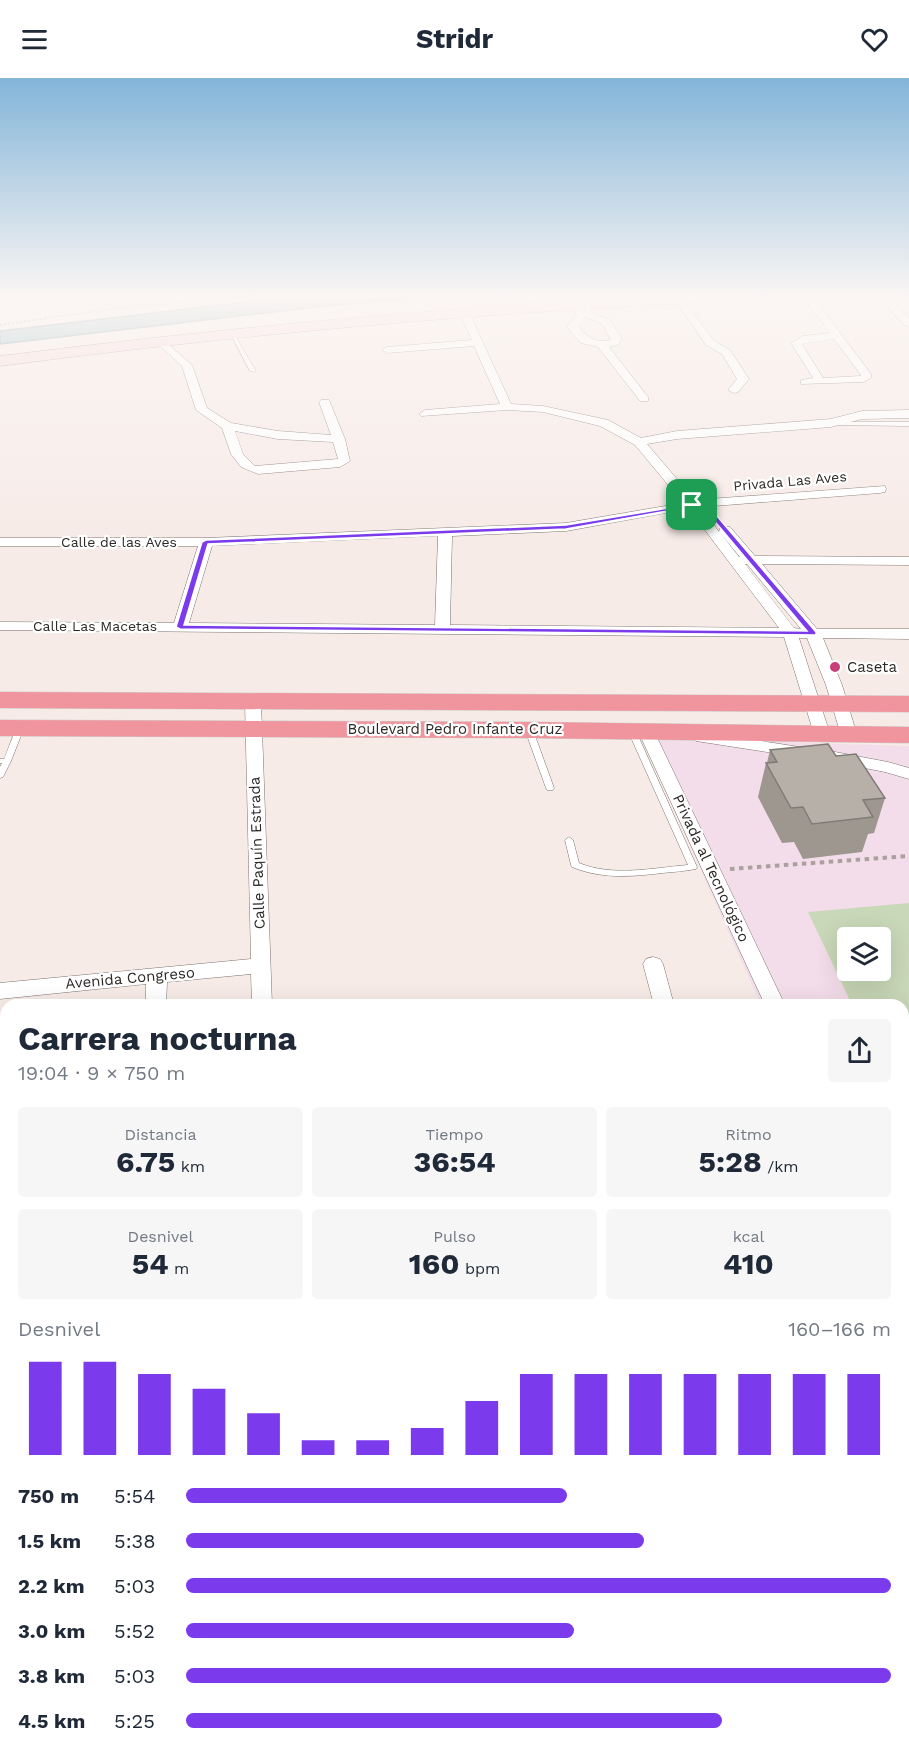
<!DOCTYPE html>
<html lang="es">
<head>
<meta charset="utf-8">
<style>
  :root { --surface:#fff; --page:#f6f6f7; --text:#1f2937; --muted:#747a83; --accent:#7c3aed }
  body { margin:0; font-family:"Work Sans",sans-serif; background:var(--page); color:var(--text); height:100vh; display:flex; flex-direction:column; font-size:22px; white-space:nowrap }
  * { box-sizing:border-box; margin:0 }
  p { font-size:20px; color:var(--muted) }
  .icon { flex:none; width:33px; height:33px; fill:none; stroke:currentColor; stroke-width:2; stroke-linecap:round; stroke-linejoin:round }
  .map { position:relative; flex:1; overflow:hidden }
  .panel { position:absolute; left:0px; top:921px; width:909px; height:758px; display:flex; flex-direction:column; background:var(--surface); border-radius:18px 18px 0 0; box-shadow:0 6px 24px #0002 }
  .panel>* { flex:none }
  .buttons { position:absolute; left:837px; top:849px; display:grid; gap:12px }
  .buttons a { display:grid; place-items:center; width:54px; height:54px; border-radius:6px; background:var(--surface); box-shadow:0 6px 24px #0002; font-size:30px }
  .pin { position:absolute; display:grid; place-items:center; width:51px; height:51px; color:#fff; margin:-26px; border-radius:12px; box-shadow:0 3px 9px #0006 }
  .round { display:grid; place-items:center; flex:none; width:63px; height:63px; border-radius:6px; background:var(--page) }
  .overview { display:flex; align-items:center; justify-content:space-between; height:102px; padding:0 18px }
  h1 { font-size:33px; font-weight:700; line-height:45px }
  .metrics { display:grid; grid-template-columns:repeat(3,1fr); gap:9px; height:102px; padding:6px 18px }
  .metrics div { display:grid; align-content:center; border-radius:6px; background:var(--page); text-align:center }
  .metrics b { font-size:30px; font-weight:700 }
  .metrics small { font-size:16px; font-weight:400 }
  .metrics p { font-size:16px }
  .chart { height:168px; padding:12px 18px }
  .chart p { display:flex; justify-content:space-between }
  .chart svg { width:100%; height:108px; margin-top:6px; stroke:var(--accent); stroke-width:6 }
  ul { padding:0 18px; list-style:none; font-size:20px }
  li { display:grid; grid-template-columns:96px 72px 1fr; align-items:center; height:45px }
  li i { height:15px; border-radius:8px; background:var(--accent) }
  header { display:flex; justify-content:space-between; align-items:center; height:78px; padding:0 18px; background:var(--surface); font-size:27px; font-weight:700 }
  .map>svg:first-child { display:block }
</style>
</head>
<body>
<header><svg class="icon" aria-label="menu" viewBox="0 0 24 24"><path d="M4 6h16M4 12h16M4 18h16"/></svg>Stridr<svg class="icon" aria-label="heart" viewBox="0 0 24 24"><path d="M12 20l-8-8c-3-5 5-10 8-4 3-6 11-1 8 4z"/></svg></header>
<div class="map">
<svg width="909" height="1678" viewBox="0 0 909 1678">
  <rect width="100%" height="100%" fill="#f7ebe7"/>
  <!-- education -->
  <path fill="#f4ddea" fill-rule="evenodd" d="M642,660L909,668V1678H0V1260L6,1264V1672H903V927H761ZM848,860H880V892H848Z"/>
  <!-- green -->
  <g fill="#c9d8b8" fill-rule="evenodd">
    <path d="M909,825V1017L903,1018V927H852L808,834ZM848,860H880V892H848Z"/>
    <path d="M6,1360V1672L18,1673L11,1678H0V1364Z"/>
    <path d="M734,1673V1672L845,1673L844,1678H732Z"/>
  </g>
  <!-- water -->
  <path fill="#8db7c3" stroke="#708c94" stroke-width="1.5" d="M282,220H426L332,227L0,266V253Z"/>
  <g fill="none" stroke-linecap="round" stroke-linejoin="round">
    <defs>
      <g id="service">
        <path d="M229,253L233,254L256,293L255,294L250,293Z"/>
        <path d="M831,344H909V348L833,347L831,346Z"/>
        <path d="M17,648H23L24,650L11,683L3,699L0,700V689L2,685H0V681H4Z"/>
        <path d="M526,650H532L533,652L554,710L553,712H547L546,710L525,652Z"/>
        <path d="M629,651H635L636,653L697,789L696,791C685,793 674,794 662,795C631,799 601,801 572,789L571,787L565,762L569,759L573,762L579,785C613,799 652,790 688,787L628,653Z"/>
        <path d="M218,1672H271L268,1678H215Z"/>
        <path d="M456,1672H471L474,1678H458Z"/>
      </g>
      <g id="minor">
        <path d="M674,220H682L714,263L730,272L749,301L738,314L734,315L728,312L737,301L722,276L706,267Z"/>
        <path d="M804,220H814L871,296V300L863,304L801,306V302L813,300L791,265L803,258L830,255ZM834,261L861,297L860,298L823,300L802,266Z"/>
        <path d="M880,220H890L909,240V249L905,248Z"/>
        <path d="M571,224H586L593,235L610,242L622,261L618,267L609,269L648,319V323H640L598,269L581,265L568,250L567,248L577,237L570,226ZM586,239L602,246L611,262C594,265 588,260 578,248Z"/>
        <path d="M464,231L469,234L511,326L543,328L608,342L641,360L677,353L831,341L862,333L909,332V340L862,341L831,349L677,361L647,366L695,422L885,408L886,411L885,414L880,415L701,429L719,454L720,449H730L755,478L909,479V487L762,486L817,551H909V561L823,560L842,607L857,657L855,661L849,662L841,657L826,607L807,560H799L830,656L822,661L814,656L784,559L0,552V544L174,545L198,468H0V460H206L566,445L683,425L635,367L600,348L543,334L507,332L421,338L419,336L425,332L500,326L474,268L387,275L382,272L387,269L472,262L459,234ZM689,431L779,550L450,547L452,458L566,453ZM721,456L740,479H739ZM438,458L435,547L189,545L212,468ZM745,486H747L801,551L794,550Z"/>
        <path d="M161,260L192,287L207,330L231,345L278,353L331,357L319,324L321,322H329L345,361L350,383L340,389L258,396L241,389L231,376L222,350L196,332L182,288L157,265V261ZM235,353L278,361L333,364L338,381L255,388L243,376Z"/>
        <path d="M253,619L261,624L272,927H252L251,896L167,904L166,927H146V906L0,921V905L251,881L245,624Z"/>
        <path d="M646,648L654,653L785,927H765L638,653Z"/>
        <path d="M702,654L806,670L812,671L814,675L812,679L806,680L696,663L694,659L696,655Z"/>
        <path d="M835,674L888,684L909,690V701L885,694L829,683L826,679L829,675Z"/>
        <path d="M653,879L660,881L663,886L674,927H654L643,886L646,881Z"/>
        <path d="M6,955V1004L0,1006V957Z"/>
        <path d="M0,1137L6,1139V1162L0,1160Z"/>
        <path d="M903,1188L909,1190V1224L903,1221Z"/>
      </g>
      <path id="secondary" d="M624,220H721L714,224C475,235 237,257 0,288V278C208,252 415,232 624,220Z"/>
      <g id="trunk">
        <path d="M0,614L909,618V634L0,630Z"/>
        <path d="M0,642L529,644L909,649V665L529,660L0,658Z"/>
      </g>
    </defs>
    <!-- service casing -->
    <use href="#service" stroke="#7d736f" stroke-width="1"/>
    <!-- minor casing -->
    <use href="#minor" stroke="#7d736f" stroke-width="1"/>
    <!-- secondary casing -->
    <use href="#secondary" stroke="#7d736f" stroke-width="1"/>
    <!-- trunk casing -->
    <use href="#trunk" stroke="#cdcccb" stroke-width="1"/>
    <!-- path-far1 -->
    <path stroke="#aaa19e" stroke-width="2" stroke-dasharray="2 2" stroke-linecap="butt" d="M0,247L116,230L243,220"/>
    <!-- path -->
    <path stroke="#aaa19e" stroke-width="4" stroke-dasharray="4.5 4.5" stroke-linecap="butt" d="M730,791L909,778"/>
    <!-- service -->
    <use href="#service" fill="#fff" fill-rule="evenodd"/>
    <!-- minor -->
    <use href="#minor" fill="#fff" fill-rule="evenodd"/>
    <!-- secondary -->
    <use href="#secondary" fill="#f9d7db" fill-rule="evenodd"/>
    <!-- trunk -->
    <use href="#trunk" fill="#f0949e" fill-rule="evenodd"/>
  </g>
  <!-- wall -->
  <path fill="#9d9790" d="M770,672L836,678L885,720L874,755L868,756L862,774L803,781L794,764L782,765L758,719L766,685H767Z"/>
  <!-- building -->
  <path fill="#b6b0a8" stroke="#7f7b76" stroke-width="1.5" d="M828,666L836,678L856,676L885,720L863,722L873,739L812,746L803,729L791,730L766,685L777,684L770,672Z"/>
  <!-- sky -->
  <linearGradient id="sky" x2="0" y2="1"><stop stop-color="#83b5d9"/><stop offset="0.48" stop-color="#fbf6f4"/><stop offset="1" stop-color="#fbf6f4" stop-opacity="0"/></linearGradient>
  <rect width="909" height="455" fill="url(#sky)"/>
  <!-- route -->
  <path fill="#7c3aed" stroke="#fff" stroke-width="1.5" fill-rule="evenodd" d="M705,424L816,554V557L180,551L176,549L202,464L206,462L566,447ZM701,427L807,553L184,547L208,466L566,451Z"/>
  <!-- markers -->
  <circle fill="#c83e76" stroke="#fff" stroke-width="2" cx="835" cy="589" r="6"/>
  <g text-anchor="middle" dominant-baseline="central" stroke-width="4.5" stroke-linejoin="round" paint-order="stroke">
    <!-- far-street labels -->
    <g font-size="14" fill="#2d2927" stroke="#fff">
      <text transform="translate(790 403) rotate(-5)">Privada Las Aves</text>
      <text x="119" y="464">Calle de las Aves</text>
      <text x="95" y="548">Calle Las Macetas</text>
    </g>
    <!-- poi labels -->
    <g font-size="15" fill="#2d2927" stroke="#fff" text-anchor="start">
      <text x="847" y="589">Caseta</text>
    </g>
    <!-- street labels -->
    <g font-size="15" fill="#2d2927" stroke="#fff">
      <text x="455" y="651">Boulevard Pedro Infante Cruz</text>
      <text transform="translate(257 775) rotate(-92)">Calle Paquín Estrada</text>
      <text transform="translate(711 790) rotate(65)">Privada al Tecnológico</text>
      <text transform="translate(130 900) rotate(-5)">Avenida Congreso</text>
    </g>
  </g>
</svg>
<div class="buttons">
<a><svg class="icon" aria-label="layers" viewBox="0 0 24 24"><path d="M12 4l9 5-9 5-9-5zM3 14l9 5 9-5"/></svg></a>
</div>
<div class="pin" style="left:692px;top:427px;background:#1e9e55"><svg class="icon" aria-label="arrive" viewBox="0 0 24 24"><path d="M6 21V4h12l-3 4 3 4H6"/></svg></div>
<section class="panel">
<div class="overview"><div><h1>Carrera nocturna</h1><p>19:04 · 9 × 750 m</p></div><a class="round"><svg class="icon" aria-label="share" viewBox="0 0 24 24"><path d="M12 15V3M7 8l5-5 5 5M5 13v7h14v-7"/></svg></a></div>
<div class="metrics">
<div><p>Distancia</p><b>6.75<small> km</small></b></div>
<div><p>Tiempo</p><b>36:54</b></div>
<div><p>Ritmo</p><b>5:28<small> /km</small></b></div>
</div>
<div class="metrics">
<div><p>Desnivel</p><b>54<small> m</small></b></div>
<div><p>Pulso</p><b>160<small> bpm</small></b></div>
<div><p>kcal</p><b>410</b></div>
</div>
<div class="chart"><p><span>Desnivel</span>160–166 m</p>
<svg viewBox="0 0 160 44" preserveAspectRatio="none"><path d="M5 44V6M15 44V6M25 44V11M35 44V17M45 44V27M55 44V38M65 44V38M75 44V33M85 44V22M95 44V11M105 44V11M115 44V11M125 44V11M135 44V11M145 44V11M155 44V11"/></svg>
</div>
<ul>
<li><b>750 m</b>5:54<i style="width:54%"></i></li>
<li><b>1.5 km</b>5:38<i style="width:65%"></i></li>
<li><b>2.2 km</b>5:03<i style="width:100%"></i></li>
<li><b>3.0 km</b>5:52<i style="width:55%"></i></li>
<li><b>3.8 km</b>5:03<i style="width:100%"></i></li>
<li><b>4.5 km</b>5:25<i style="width:76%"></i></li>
</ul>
</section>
</div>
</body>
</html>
